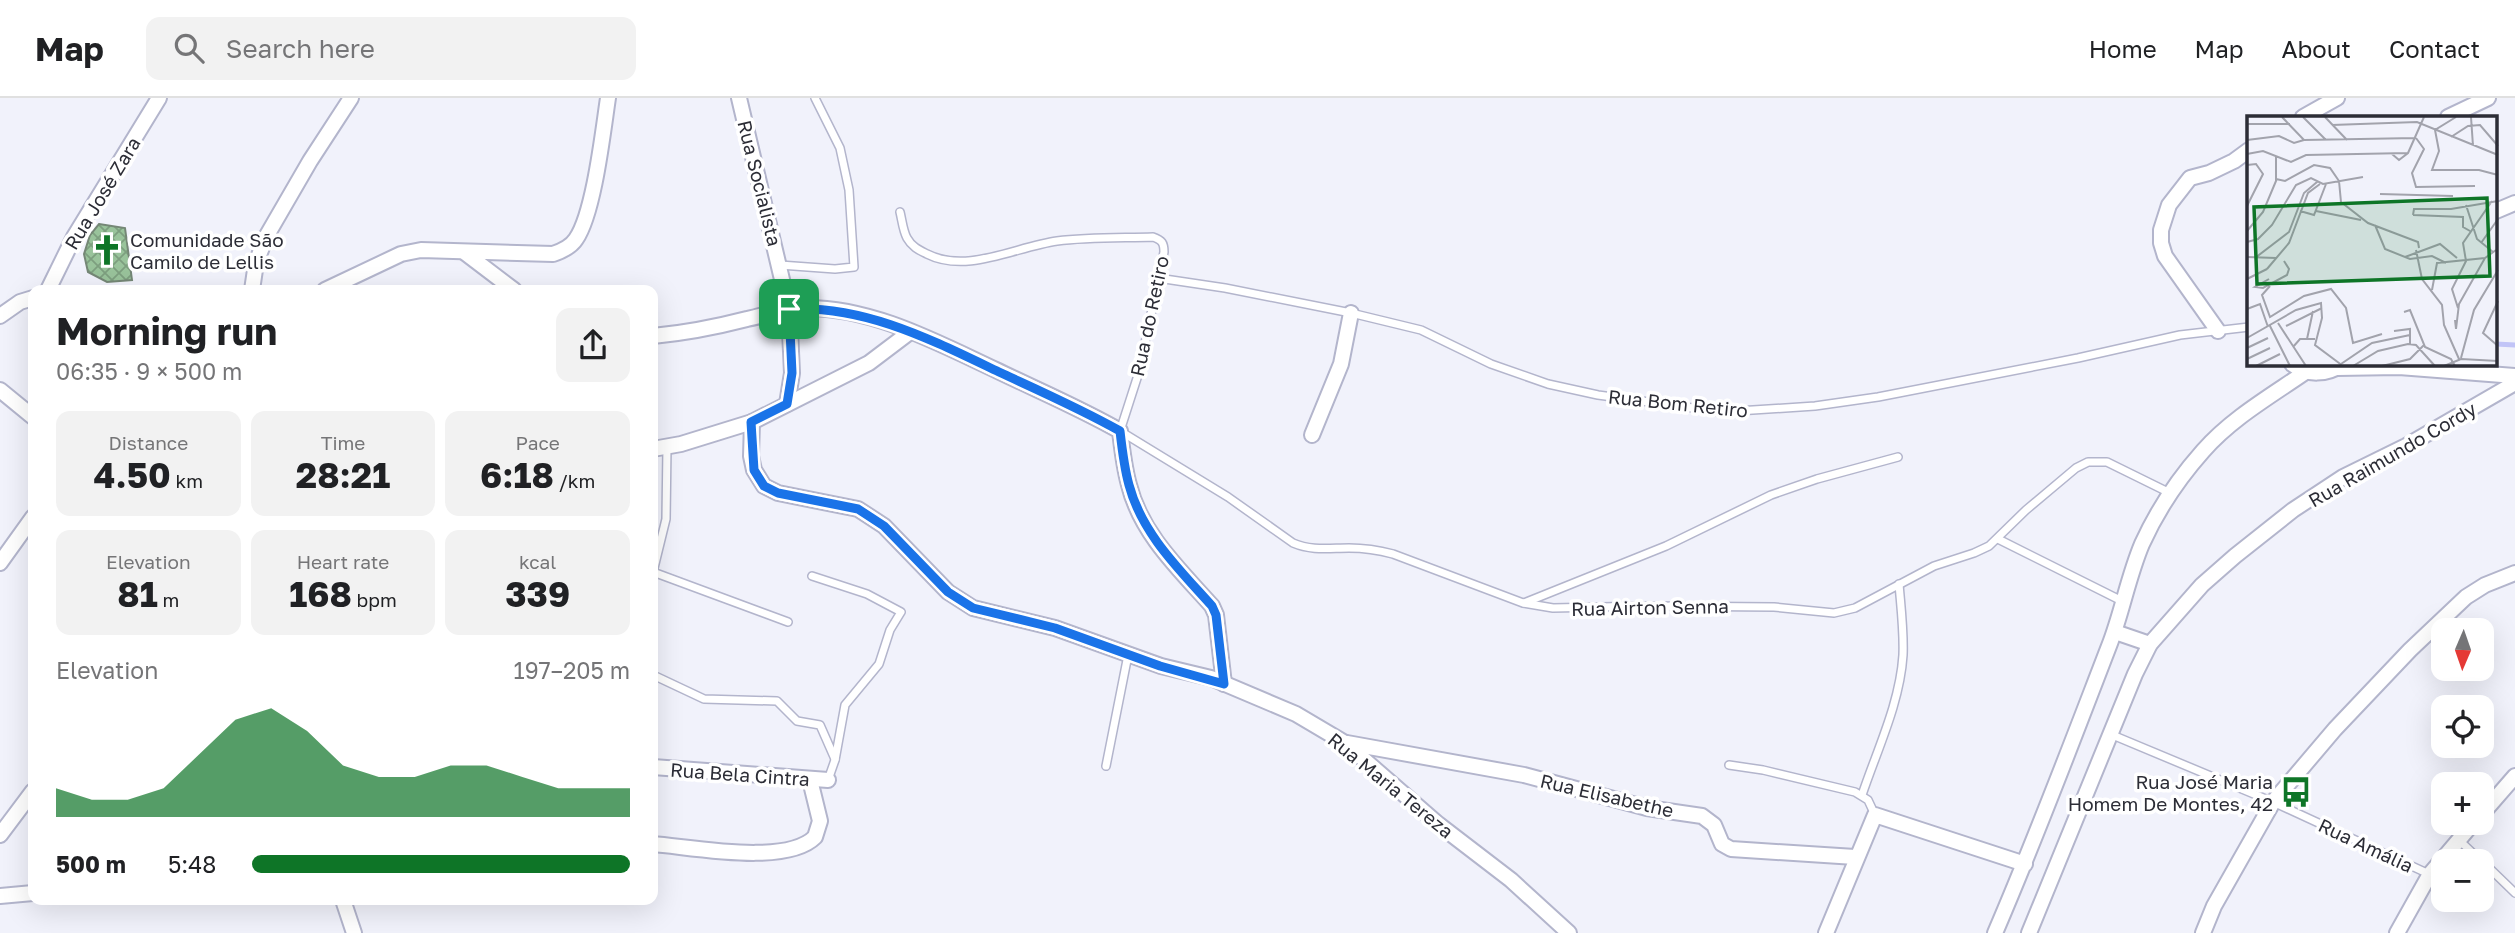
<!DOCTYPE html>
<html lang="en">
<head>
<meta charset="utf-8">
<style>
  :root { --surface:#fff; --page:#f2f2f2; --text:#202124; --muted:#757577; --line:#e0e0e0; --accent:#0e7527 }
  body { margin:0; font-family:"Golos Text",sans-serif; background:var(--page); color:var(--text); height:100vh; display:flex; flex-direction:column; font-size:26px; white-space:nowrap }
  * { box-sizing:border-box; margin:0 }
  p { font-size:23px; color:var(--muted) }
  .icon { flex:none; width:38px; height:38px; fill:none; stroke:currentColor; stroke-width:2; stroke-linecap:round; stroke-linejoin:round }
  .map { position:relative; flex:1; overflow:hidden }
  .side { position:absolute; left:28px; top:187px; width:630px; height:620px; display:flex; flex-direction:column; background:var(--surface); border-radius:14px; box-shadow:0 7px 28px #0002 }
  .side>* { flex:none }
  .needle { width:46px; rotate:182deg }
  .fabs { position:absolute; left:2431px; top:520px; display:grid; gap:14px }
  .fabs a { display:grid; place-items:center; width:63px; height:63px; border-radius:14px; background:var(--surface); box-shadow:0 7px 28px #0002; font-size:35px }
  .pin { position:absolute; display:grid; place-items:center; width:60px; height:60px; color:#fff; margin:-30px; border-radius:14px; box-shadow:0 4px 10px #0006 }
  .round { display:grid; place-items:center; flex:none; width:74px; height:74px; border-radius:14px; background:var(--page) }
  .summary { display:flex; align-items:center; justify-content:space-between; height:119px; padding:0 28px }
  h1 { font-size:38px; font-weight:700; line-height:52px }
  .metrics { display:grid; grid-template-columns:repeat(3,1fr); gap:10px; height:119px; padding:7px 28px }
  .metrics div { display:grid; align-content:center; border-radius:14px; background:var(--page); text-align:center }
  .metrics b { font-size:35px; font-weight:700 }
  .metrics small { font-size:19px; font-weight:400 }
  .metrics p { font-size:19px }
  .chart { height:196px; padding:14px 28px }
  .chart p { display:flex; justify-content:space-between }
  .chart svg { width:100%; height:126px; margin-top:7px; fill:var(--accent); opacity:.7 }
  ul { padding:0 28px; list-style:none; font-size:23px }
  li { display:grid; grid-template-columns:112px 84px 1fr; align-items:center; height:52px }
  li i { height:18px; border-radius:9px; background:var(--accent) }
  header { display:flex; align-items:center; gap:42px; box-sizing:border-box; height:98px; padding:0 35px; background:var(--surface); border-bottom:2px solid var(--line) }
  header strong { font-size:33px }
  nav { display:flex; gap:38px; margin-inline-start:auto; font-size:24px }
  .search { width:490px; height:63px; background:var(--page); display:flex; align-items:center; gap:18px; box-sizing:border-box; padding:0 24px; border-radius:14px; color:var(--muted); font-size:26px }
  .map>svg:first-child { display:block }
</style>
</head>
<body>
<header>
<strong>Map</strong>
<div class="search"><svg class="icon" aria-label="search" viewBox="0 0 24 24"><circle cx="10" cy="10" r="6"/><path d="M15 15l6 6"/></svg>Search here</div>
<nav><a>Home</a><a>Map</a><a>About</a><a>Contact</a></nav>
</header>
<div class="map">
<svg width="2515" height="835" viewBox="0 0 2515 835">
  <defs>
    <pattern id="building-cross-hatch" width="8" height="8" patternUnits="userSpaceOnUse" patternTransform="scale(1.75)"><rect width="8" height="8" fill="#99c39b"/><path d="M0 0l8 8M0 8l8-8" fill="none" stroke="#7d9f7f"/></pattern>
  </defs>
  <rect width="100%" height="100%" fill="#f1f2fb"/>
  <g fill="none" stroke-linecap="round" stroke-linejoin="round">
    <!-- stream -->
    <path stroke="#c1c4f7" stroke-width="5" d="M2496,246L2515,247"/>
  </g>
  <!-- building -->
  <path fill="url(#building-cross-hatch)" stroke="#758776" stroke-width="2" d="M99,126L125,130L132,182L107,184L88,174L84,156L90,137Z"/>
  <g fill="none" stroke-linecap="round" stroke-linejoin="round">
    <defs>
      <g id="lane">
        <path d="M900,114C902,122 903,133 907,140C912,149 919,152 927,156C967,176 1015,149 1057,143C1088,139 1122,140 1153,139C1162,142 1164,145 1164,154L1139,274L1120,333L1228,399L1293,445C1312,453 1329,450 1349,450C1364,450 1378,452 1393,456L1523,505L1553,510L1648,508L1774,509L1834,515L1855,510L1934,468L1974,455L1989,448L2026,412L2076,370L2088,364H2107L2170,395"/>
        <path d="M780,167L835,171L854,169L849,92L840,50L815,0"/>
        <path d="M1158,180L1225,190L1351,215L1421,232L1491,266L1548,286L1598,297L1722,314L1815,308L1878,299L2078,260L2180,237L2249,229"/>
        <path d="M1998,441L2124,504"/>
        <path d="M653,474L788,524"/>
        <path d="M653,474L666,421L667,349"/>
        <path d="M812,478L867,496L901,514L890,532L879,566L845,607L835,662L828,682"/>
        <path d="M1524,505L1666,448L1771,397L1817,381L1898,359"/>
        <path d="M653,577L704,601L777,603L797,623L820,627L835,661"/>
        <path d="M2110,636L2273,704L2429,776"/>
        <path d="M1729,667L1763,672L1855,694L1868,702L1875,717"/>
        <path d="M1106,668L1128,557"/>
        <path d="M1862,697C1877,652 1900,605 1903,557C1904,534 1901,510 1899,486"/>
        <path d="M2459,742L2481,763"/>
        <path d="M2482,763L2515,795"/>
      </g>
      <g id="street">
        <path d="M739,0L789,211L792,275L787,306"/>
        <path d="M2303,19L2337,0"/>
        <path d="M2448,19L2488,0"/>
        <path d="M2496,113L2515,105"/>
        <path d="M464,154L514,192"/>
        <path d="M48,192L74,139L159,0"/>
        <path d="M252,192L256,165L266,139L310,63L351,0"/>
        <path d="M325,192L401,156L421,152L553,156C562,153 571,149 576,141C594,115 603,33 608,0"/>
        <path d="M0,218L20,204L33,200"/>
        <path d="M2218,233L2165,158L2161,145V132L2169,107L2190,80L2209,75L2234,63L2249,52"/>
        <path d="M653,238C685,235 716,229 747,221C766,217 785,210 804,210C872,209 936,244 996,272C1037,292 1080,310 1120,333C1122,351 1124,369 1129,387C1141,436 1180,472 1212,508L1216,517L1224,586"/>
        <path d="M2292,266C2307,278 2327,277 2343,266"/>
        <path d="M2337,270L2399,269L2515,278"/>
        <path d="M0,292L33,319"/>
        <path d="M752,324L751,358L754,372L764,388L778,395L858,411L884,428L948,494L973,510L1055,530L1161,568L1211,580L1296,616L1345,645L1438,726L1511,782L1569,835"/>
        <path d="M1312,337L1341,266L1351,215"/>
        <path d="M653,351L681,346L752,324L869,265L910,234"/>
        <path d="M0,465L33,419"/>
        <path d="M2115,534L2150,546"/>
        <path d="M1347,645L1524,677L1647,710L1702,718L1714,727L1722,746L1731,751L1855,759"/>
        <path d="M653,669L828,682"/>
        <path d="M2482,716L2515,678"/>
        <path d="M0,737L33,693"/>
        <path d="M653,746C692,749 786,768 815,739L820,723L810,682"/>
        <path d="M0,798L33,795"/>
        <path d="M343,802L354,835"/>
        <path d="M1826,835L1875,717L2025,766"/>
        <path d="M1995,835C2036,740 2072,644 2109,548C2122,515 2128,479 2142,446C2157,413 2179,380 2203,353C2231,321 2269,299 2304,275"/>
        <path d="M2029,835L2135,576L2150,546L2202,487L2235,458L2293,412L2343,379L2406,348L2515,285"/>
        <path d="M2203,835L2214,808L2273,704L2335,631L2410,552L2466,499L2485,487L2515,475"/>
        <path d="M2397,835L2430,776L2474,724"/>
      </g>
    </defs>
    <!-- lane casing -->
    <use href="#lane" stroke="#b3b5cc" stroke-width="10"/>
    <!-- street casing -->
    <use href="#street" stroke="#b3b5cc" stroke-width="18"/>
    <!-- lane -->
    <use href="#lane" stroke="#fff" stroke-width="7"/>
    <!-- street -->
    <use href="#street" stroke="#fff" stroke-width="14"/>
  </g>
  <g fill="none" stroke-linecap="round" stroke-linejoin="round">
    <defs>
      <path id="route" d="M789,211C865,207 932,242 999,274C1040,293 1081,311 1120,333C1122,351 1124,369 1129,387C1142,436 1180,472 1212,508L1216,517L1224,586L1160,568L1055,530L973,510L948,494L884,428L858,411L778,395L764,388L754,372L751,324L787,306L792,275Z"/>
    </defs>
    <!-- route casing -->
    <use href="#route" stroke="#fff" stroke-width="14"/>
    <!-- route -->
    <use href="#route" stroke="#1a73e8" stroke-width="9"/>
  </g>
  <!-- icons -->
  <defs>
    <symbol id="church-bare" viewBox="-9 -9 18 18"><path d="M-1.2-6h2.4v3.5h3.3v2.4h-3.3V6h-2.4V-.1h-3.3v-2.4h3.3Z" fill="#0e7527" stroke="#fff" stroke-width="2.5" paint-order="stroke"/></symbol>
    <symbol id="bus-bare" viewBox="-9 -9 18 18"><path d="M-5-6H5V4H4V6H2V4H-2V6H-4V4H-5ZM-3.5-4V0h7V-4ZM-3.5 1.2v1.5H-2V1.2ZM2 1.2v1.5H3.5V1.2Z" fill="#0e7527" stroke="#fff" stroke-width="2.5" paint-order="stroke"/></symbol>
  </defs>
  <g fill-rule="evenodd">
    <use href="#church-bare" x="85" y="130" width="44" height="44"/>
    <use href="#bus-bare" x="2274" y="672" width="44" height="44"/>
  </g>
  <g text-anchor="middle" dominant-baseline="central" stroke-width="7" stroke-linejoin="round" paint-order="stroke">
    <!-- street labels -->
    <g font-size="19" fill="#2c2d36" stroke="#fff">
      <text transform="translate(760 85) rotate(76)">Rua Socialista</text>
      <text transform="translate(102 95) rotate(-59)">Rua José Zara</text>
      <text transform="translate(1149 218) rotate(-78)">Rua do Retiro</text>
      <text transform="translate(1678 305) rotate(6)">Rua Bom Retiro</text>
      <text transform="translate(2392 356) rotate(-30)">Rua Raimundo Cordy</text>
      <text transform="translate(1650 509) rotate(-1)">Rua Airton Senna</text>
      <text transform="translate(740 676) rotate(4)">Rua Bela Cintra</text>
      <text transform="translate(1391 687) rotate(39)">Rua Maria Tereza</text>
      <text transform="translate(1607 697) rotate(13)">Rua Elisabethe</text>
      <text transform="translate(2366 747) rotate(25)">Rua Amália</text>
    </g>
    <!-- poi labels -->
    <g font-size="19" fill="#2c2d36" stroke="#fff" text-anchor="start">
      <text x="130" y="141">Comunidade São<tspan x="130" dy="22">Camilo de Lellis</tspan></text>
      <text x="2273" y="683" text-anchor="end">Rua José Maria<tspan x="2273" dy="22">Homem De Montes, 42</tspan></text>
    </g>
  </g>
  <!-- overview -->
  <g transform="translate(2247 18)">
    <rect width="250" height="250" fill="#f1f2fb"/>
    <path fill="none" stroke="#a2a3ac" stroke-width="2" d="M35,1L57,24L169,22M56,1L79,24M78,1L100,24M209,1L188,14L192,35L185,54H232L251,59M224,1L226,30M0,8H43M85,9L170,6L251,39M204,21L221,10L233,9L251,30M169,22L177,33L165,57L169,71L228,70M0,24L32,20L47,27L57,24M0,38L16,35L44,46L59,39L161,37M145,38L152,44L161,37L177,1M0,49L9,48L16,58L0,90M29,63L38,65L67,49L83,52L92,65L94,86L121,107L171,126L172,132M133,78L206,80M219,89L230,123L246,136M53,95L67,99L79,68M69,95L114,104M166,99L167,93H204L251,85M166,99L216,101V111L223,115M128,109L138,133L163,143L185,140L199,147M0,115L16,96L29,65V41M0,126L11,123L25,109L49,69L64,62L76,68L116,61M234,127L251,103M169,134L175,163L195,189L197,209L212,243M0,141L29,142M158,141L193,128L210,142M8,142L42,116L57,77L70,66M20,153L42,127L61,77L73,68M0,163L20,153M22,163L8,171L16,172L40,159L42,153L37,145M23,170L15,179L23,201L57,180L84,173L99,192L106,227L135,218M185,174L190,147L238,142L249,134M251,185L236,217L251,230M211,192L205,173L219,145L216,127L245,85M0,193L13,188L21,211M157,196L163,194L178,231L204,243L208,250M208,204L209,213L212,188L238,142M31,207L59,250M23,210L43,250M39,210L75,192M147,215L163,213V228M0,222L49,194L74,187L75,202L68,229L96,250M60,223L66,195M46,231L53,223H68M0,232L21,222M214,242L227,194L251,154M0,243L23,232M9,250L33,238M91,250L125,227L163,219M106,250L131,235L161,228L169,229L188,250M135,250L163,243L177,229M197,250L214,243L251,245"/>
    <path fill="#0e7527" fill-opacity="0.15" stroke="#0e7527" stroke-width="3.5" d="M240,82L243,160L10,168L7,91Z"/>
    <rect width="250" height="250" fill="none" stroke="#2c2d36" stroke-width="3.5"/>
  </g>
</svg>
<div class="fabs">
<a><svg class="needle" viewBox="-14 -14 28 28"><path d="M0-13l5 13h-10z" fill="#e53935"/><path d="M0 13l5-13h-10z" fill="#757577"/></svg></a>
<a><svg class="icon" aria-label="locate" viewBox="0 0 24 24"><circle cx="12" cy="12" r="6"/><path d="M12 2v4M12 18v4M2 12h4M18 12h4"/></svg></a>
<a>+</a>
<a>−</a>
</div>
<div class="pin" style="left:789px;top:211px;background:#1e9e55"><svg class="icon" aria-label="arrive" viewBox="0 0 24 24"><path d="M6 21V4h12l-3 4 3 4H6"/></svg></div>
<section class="side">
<div class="summary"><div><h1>Morning run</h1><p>06:35 · 9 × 500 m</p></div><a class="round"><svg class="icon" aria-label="share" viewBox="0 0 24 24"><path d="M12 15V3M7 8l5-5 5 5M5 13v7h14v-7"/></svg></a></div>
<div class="metrics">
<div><p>Distance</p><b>4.50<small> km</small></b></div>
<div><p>Time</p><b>28:21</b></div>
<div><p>Pace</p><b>6:18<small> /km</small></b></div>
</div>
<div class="metrics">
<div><p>Elevation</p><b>81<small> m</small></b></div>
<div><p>Heart rate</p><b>168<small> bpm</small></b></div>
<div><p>kcal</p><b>339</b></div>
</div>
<div class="chart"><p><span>Elevation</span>197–205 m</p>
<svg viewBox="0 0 160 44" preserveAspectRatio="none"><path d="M0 44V34L10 38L20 38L30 34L40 22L50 10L60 6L70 14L80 26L90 30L100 30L110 26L120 26L130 30L140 34L150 34L160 34V44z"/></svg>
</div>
<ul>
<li><b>500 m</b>5:48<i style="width:100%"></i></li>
</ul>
</section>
</div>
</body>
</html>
